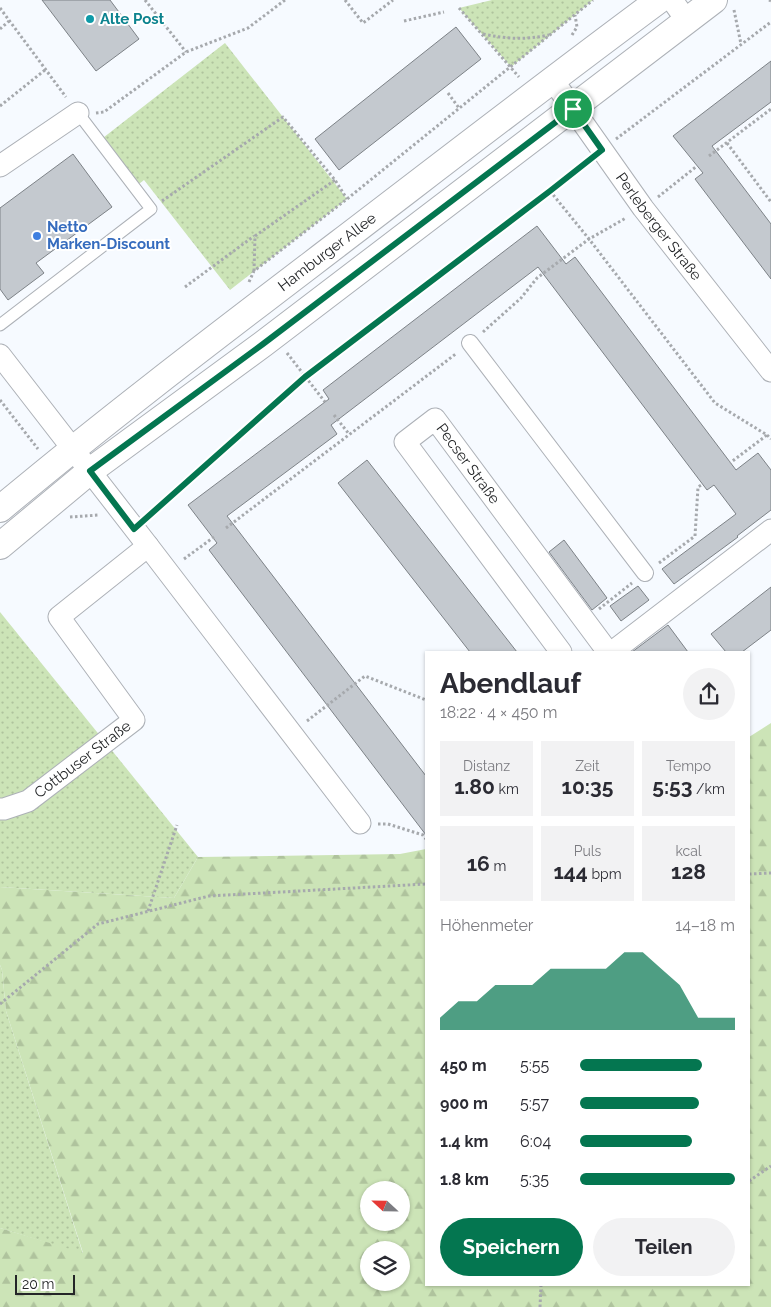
<!DOCTYPE html>
<html lang="de">
<head>
<meta charset="utf-8">
<style>
  :root { --surface:#fff; --page:#f2f2f3; --text:#2b2b33; --muted:#7c7c81; --accent:#047650 }
  body { margin:0; font-family:Raleway,sans-serif; background:var(--page); color:var(--text); height:100vh; display:flex; flex-direction:column; font-size:19px; white-space:nowrap }
  * { box-sizing:border-box; margin:0 }
  p { font-size:16px; color:var(--muted) }
  .icon { flex:none; width:28px; height:28px; fill:none; stroke:currentColor; stroke-width:2; stroke-linecap:round; stroke-linejoin:round }
  .map { position:relative; flex:1; overflow:hidden }
  .sheet { position:absolute; left:425px; top:651px; width:325px; height:635px; display:flex; flex-direction:column; background:var(--surface); border-radius:0px; box-shadow:0 1px 4px #0004 }
  .sheet>* { flex:none }
  .needle { width:32px; rotate:292deg }
  .controls { position:absolute; left:360px; top:1181px; display:grid; gap:10px }
  .controls a { display:grid; place-items:center; width:50px; height:50px; border-radius:50%; background:var(--surface); box-shadow:0 1px 4px #0004; font-size:25px }
  .scale { position:absolute; left:15px; bottom:12px; width:60px; box-sizing:border-box; padding-left:5px; border:2px solid #242628; border-top:0; font-size:14px; line-height:18px; white-space:nowrap; color:#242628; -webkit-text-stroke:4px #fff; paint-order:stroke }
  .pin { position:absolute; display:grid; place-items:center; width:42px; height:42px; color:#fff; margin:-21px; border:2px solid #fff; border-radius:50%; box-shadow:0 1px 5px #0007 }
  .round { display:grid; place-items:center; flex:none; width:52px; height:52px; border-radius:26px; background:var(--page) }
  .overview { display:flex; align-items:center; justify-content:space-between; height:85px; padding:0 15px }
  h1 { font-size:28px; font-weight:700; line-height:38px }
  .figures { display:grid; grid-template-columns:repeat(3,1fr); gap:8px; height:85px; padding:5px 15px }
  .figures div { display:grid; align-content:center; border-radius:0px; background:var(--page); text-align:center }
  .figures b { font-size:21px; font-weight:700 }
  .figures small { font-size:14px; font-weight:400 }
  .figures p { font-size:14px }
  .chart { height:140px; padding:10px 15px }
  .chart p { display:flex; justify-content:space-between }
  .chart svg { width:100%; height:90px; margin-top:5px; fill:var(--accent); opacity:.7 }
  .cta { display:flex; gap:10px; margin-top:auto; padding:10px 15px }
  .cta a { flex:1; height:58px; border-radius:30px; background:var(--accent); color:#fff; font-size:20px; font-weight:700; line-height:58px; text-align:center }
  .cta a+a { background:var(--page); color:var(--text) }
  ul { padding:0 15px; list-style:none; font-size:16px }
  li { display:grid; grid-template-columns:80px 60px 1fr; align-items:center; height:38px }
  li i { height:12px; border-radius:6px; background:var(--accent) }
  .map>svg:first-child { display:block }
</style>
</head>
<body>
<div class="map">
<svg width="771" height="1307" viewBox="0 0 771 1307">
  <defs>
    <pattern id="grass-dots" width="8" height="8" patternUnits="userSpaceOnUse" patternTransform="scale(1.25)"><rect width="8" height="8" fill="#cce4b7"/><path d="M2 2h.1M6 6h.1" fill="none" stroke="#afc39d" stroke-width="1.8" stroke-linecap="round"/></pattern>
    <pattern id="forest-firs" width="22" height="20" patternUnits="userSpaceOnUse" patternTransform="scale(1.25)"><rect width="22" height="20" fill="#cce4b7"/><path d="M5 1l3.5 6h-7zM16 11l3.5 6h-7z" fill="#afc39d"/></pattern>
  </defs>
  <rect width="100%" height="100%" fill="#f6faff"/>
  <!-- grass -->
  <g fill="url(#grass-dots)">
    <path d="M492,0H593L511,67L459,8Z"/>
    <path d="M225,43L347,199L230,290L144,180L135,187L99,141Z"/>
    <path d="M0,612L198,857L174,898L0,887Z"/>
    <path d="M0,965L2,970L6,1011L83,1254L0,1228Z"/>
  </g>
  <!-- forest -->
  <path fill="url(#forest-firs)" fill-rule="evenodd" d="M771,723V1307H0V1228L83,1253L6,1011L2,970L0,965V887L174,898L198,857L400,854L426,849V1285H749V737ZM369,1190H401V1222H369ZM369,1250H401V1282H369Z"/>
  <!-- building -->
  <g fill="#c4c9cf" stroke="#7d8287">
    <path d="M42,0H110L139,39L96,71Z"/>
    <path d="M456,27L481,59L339,170L315,139Z"/>
    <path d="M771,61V102L712,146L771,224V279L695,179L703,173L673,136Z"/>
    <path d="M73,154L112,207L36,263L44,273L8,300L0,289V208Z"/>
    <path d="M537,226L566,264L575,257L736,470L758,453L771,470V510L737,536L738,537L674,584L662,569L736,514L714,485L707,490L538,267L331,425L337,434L227,516L426,776V835L209,550L217,543L188,505L329,399L323,390Z"/>
    <path d="M367,460L517,652H470L338,483Z"/>
    <path d="M564,540L607,598L592,610L549,552Z"/>
    <path d="M638,586L649,600L621,621L610,606Z"/>
    <path d="M771,587V630L742,652H726L711,634Z"/>
    <path d="M668,625L688,652H632Z"/>
  </g>
  <g fill="none" stroke-linecap="round" stroke-linejoin="round">
    <defs>
      <path id="service" d="M0,325L151,209L78,113"/>
      <path id="pedestrian" d="M470,343L645,573"/>
      <g id="minor">
        <path d="M672,0L687,21"/>
        <path id="s1" d="M552,79L643,208L771,371"/>
        <path d="M0,166L78,113"/>
        <path d="M0,355L148,546L360,823"/>
        <path id="s2" d="M561,652L405,442L435,419L608,652"/>
        <path d="M612,652L771,530"/>
        <path id="s3" d="M0,809H4L28,801L134,720L59,617L148,546"/>
      </g>
      <g id="tertiary">
        <path id="s4" d="M0,509C110,417 225,330 339,243C445,162 551,80 659,0"/>
        <path d="M0,546L90,471L263,344L714,0"/>
      </g>
    </defs>
    <!-- service casing -->
    <use href="#service" stroke="#adb1b7" stroke-width="13"/>
    <!-- pedestrian casing -->
    <use href="#pedestrian" stroke="#adb1b7" stroke-width="18"/>
    <!-- minor casing -->
    <use href="#minor" stroke="#adb1b7" stroke-width="23"/>
    <!-- tertiary casing -->
    <use href="#tertiary" stroke="#adb1b7" stroke-width="28"/>
    <!-- path -->
    <g stroke="#a6a9ad" stroke-width="3" stroke-dasharray="2.5 2.5" stroke-linecap="butt">
      <path d="M145,0L186,52"/>
      <path d="M345,0L363,23L393,0"/>
      <path d="M769,0L771,1"/>
      <path d="M0,8L66,97"/>
      <path d="M459,8L519,77"/>
      <path d="M734,10L741,44"/>
      <path d="M404,21L444,12"/>
      <path d="M0,29L9,21"/>
      <path d="M483,34C507,39 525,40 549,35"/>
      <path d="M572,35L577,27L575,15"/>
      <path d="M448,93L459,108"/>
      <path d="M0,106L45,70"/>
      <path d="M96,113L104,112L186,52L248,28L285,0"/>
      <path d="M616,139L771,22"/>
      <path d="M727,143L771,202"/>
      <path d="M709,156L771,109"/>
      <path d="M550,191L589,239L715,403L767,435L730,463"/>
      <path d="M658,197L697,166"/>
      <path d="M162,201L283,117L335,180L347,199"/>
      <path d="M254,271L255,236L335,180"/>
      <path d="M249,282L254,271L347,199L593,0"/>
      <path d="M185,287L254,236"/>
      <path d="M483,332L521,298L537,278L589,239L626,218"/>
      <path d="M287,353L325,402"/>
      <path d="M0,400L38,449"/>
      <path d="M334,415L349,434"/>
      <path d="M767,435L771,439"/>
      <path d="M150,515L305,377L550,191L585,162"/>
      <path d="M70,517L99,515"/>
      <path d="M226,528L457,353"/>
      <path d="M184,559L214,537"/>
      <path d="M659,563L695,536L698,487L703,484"/>
      <path d="M599,609L632,583"/>
      <path d="M307,721L365,676L426,700"/>
      <path d="M378,824H388L423,835L426,839"/>
      <path d="M749,874L771,873"/>
      <path d="M148,911L177,825"/>
      <path d="M0,1004L98,924L209,896L426,884"/>
      <path d="M749,1181L771,1166"/>
      <path d="M540,1307L541,1285"/>
    </g>
    <!-- service -->
    <use href="#service" stroke="#fff" stroke-width="11"/>
    <!-- pedestrian -->
    <use href="#pedestrian" stroke="#fff" stroke-width="16"/>
    <!-- minor -->
    <use href="#minor" stroke="#fff" stroke-width="21"/>
    <!-- tertiary -->
    <use href="#tertiary" stroke="#fff" stroke-width="26"/>
  </g>
  <g fill="none" stroke-linecap="round" stroke-linejoin="round">
    <defs>
      <path id="route" d="M573,109L602,150L550,191L305,377L134,529L90,471L263,344Z"/>
    </defs>
    <!-- route casing -->
    <use href="#route" stroke="#fff" stroke-width="10"/>
    <!-- route -->
    <use href="#route" stroke="#047650" stroke-width="6"/>
  </g>
  <!-- markers -->
  <circle fill="#0f9aa8" stroke="#fff" stroke-width="2" cx="90" cy="19" r="5"/>
  <circle fill="#3f7fe0" stroke="#fff" stroke-width="2" cx="37" cy="236" r="5"/>
  <g text-anchor="middle" dominant-baseline="central" stroke-width="4" stroke-linejoin="round" paint-order="stroke">
    <!-- culture labels -->
    <g font-size="15" font-weight="bold" fill="#0d838f" stroke="#fff" text-anchor="start">
      <text x="100" y="19">Alte Post</text>
    </g>
    <!-- shop labels -->
    <g font-size="15" font-weight="bold" fill="#366cbe" stroke="#fff" text-anchor="start">
      <text x="47" y="227">Netto<tspan x="47" dy="17">Marken-Discount</tspan></text>
    </g>
    <!-- street labels -->
    <g font-size="15" fill="#242628" stroke="#fff">
      <text stroke="none"><textPath href="#s1" startOffset="182">Perleberger Straße</textPath></text>
      <text stroke="none"><textPath href="#s4" startOffset="416">Hamburger Allee</textPath></text>
      <text stroke="none"><textPath href="#s2" startOffset="355">Pecser Straße</textPath></text>
      <text stroke="none"><textPath href="#s3" startOffset="98">Cottbuser Straße</textPath></text>
    </g>
  </g>
</svg>
<div class="controls">
<a><svg class="needle" viewBox="-14 -14 28 28"><path d="M0-13l5 13h-10z" fill="#e53935"/><path d="M0 13l5-13h-10z" fill="#7c7c81"/></svg></a>
<a><svg class="icon" aria-label="layers" viewBox="0 0 24 24"><path d="M12 4l9 5-9 5-9-5zM3 14l9 5 9-5"/></svg></a>
</div>
<div class="scale">20 m</div>
<div class="pin" style="left:573px;top:109px;background:#1e9e55"><svg class="icon" aria-label="arrive" viewBox="0 0 24 24"><path d="M6 21V4h12l-3 4 3 4H6"/></svg></div>
<section class="sheet">
<div class="overview"><div><h1>Abendlauf</h1><p>18:22 · 4 × 450 m</p></div><a class="round"><svg class="icon" aria-label="share" viewBox="0 0 24 24"><path d="M12 15V3M7 8l5-5 5 5M5 13v7h14v-7"/></svg></a></div>
<div class="figures">
<div><p>Distanz</p><b>1.80<small> km</small></b></div>
<div><p>Zeit</p><b>10:35</b></div>
<div><p>Tempo</p><b>5:53<small> /km</small></b></div>
</div>
<div class="figures">
<div><b>16<small> m</small></b></div>
<div><p>Puls</p><b>144<small> bpm</small></b></div>
<div><p>kcal</p><b>128</b></div>
</div>
<div class="chart"><p><span>Höhenmeter</span>14–18 m</p>
<svg viewBox="0 0 160 44" preserveAspectRatio="none"><path d="M0 44V38L10 30L20 30L30 22L40 22L50 22L60 14L70 14L80 14L90 14L100 6L110 6L120 14L130 22L140 38L150 38L160 38V44z"/></svg>
</div>
<ul>
<li><b>450 m</b>5:55<i style="width:79%"></i></li>
<li><b>900 m</b>5:57<i style="width:77%"></i></li>
<li><b>1.4 km</b>6:04<i style="width:72%"></i></li>
<li><b>1.8 km</b>5:35<i style="width:100%"></i></li>
</ul>
<div class="cta"><a>Speichern</a><a>Teilen</a></div>
</section>
</div>
</body>
</html>
